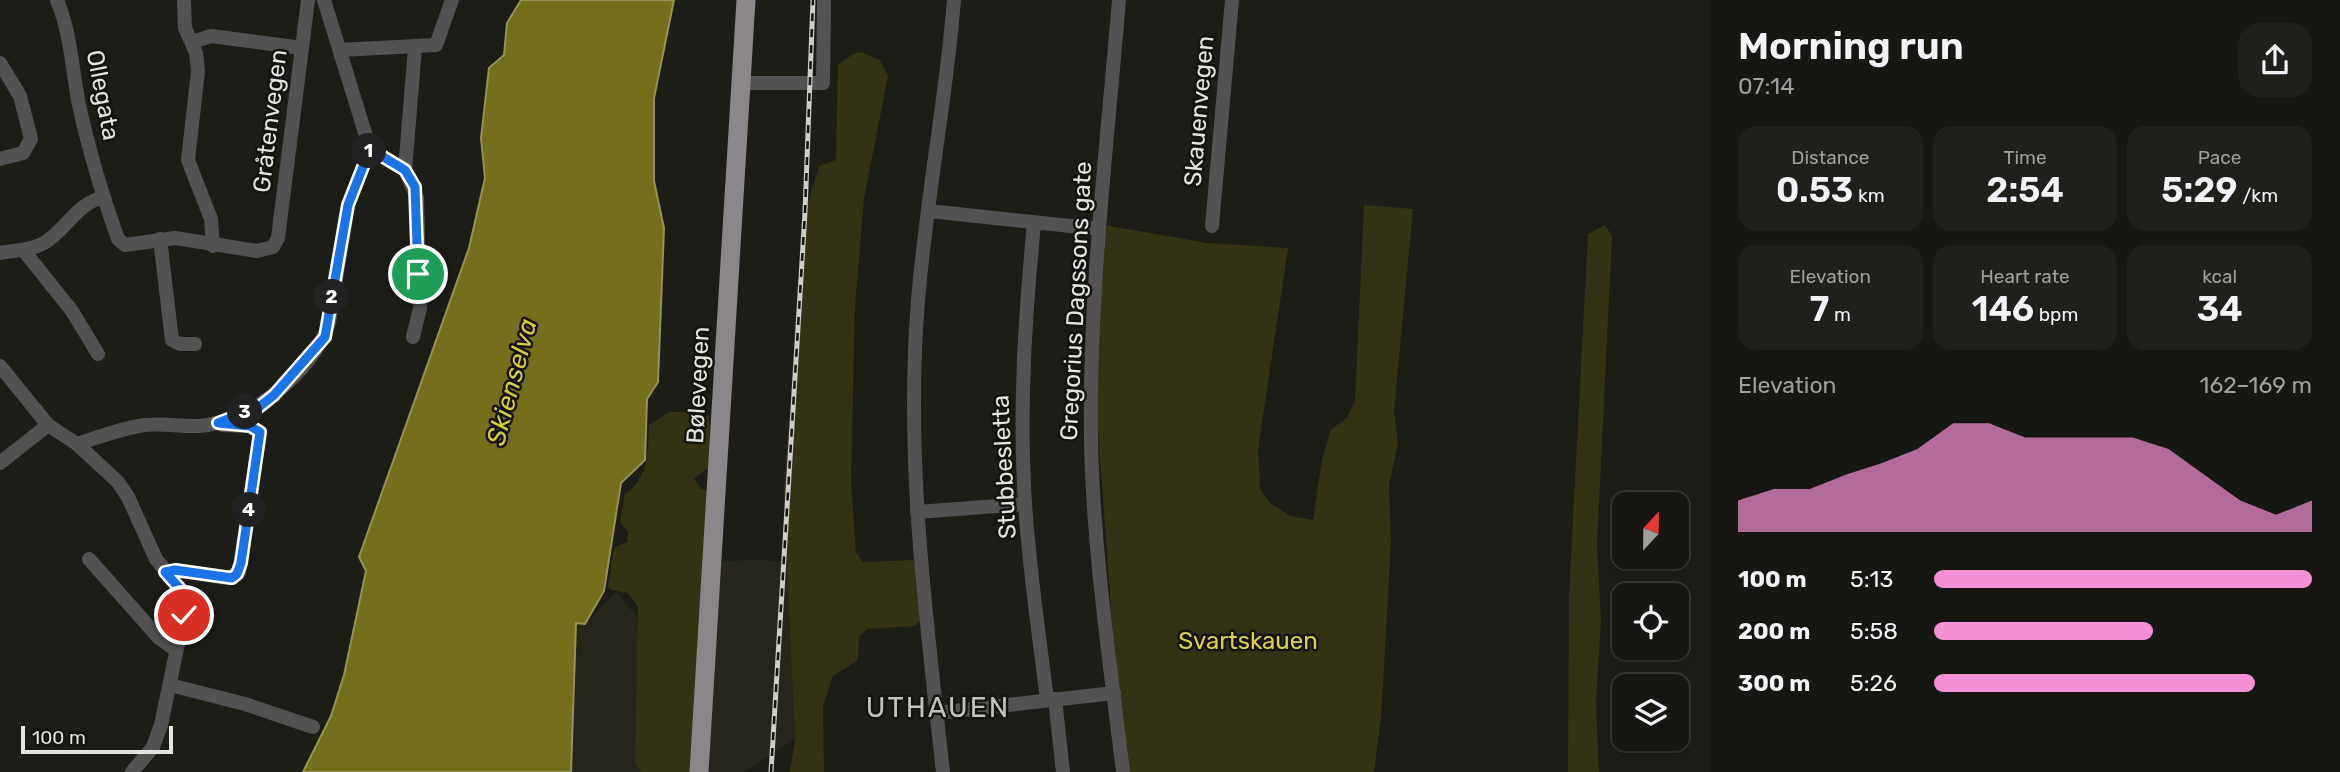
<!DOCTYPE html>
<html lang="en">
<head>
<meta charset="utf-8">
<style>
  :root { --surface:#161612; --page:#1f1f1b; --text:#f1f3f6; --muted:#9e9f9f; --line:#353532; --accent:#f491d4 }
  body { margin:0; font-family:Rubik,sans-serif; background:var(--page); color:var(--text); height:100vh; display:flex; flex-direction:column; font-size:26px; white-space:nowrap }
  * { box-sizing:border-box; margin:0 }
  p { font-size:23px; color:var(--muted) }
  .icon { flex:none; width:38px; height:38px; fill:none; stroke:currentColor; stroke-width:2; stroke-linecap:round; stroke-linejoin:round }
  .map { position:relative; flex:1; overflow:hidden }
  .details { display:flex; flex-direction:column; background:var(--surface); width:630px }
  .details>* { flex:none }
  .needle { width:46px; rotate:22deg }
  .tools { position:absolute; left:1612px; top:492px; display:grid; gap:14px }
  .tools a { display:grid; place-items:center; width:77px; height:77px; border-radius:14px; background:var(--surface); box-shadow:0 4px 10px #0003,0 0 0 2px var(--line); font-size:35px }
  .scale { position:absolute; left:21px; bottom:18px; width:152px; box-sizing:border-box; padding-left:7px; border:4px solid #e4e4e0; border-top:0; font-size:19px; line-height:24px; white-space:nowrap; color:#e4e4e0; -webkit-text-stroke:5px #14140f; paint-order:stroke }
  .pin { position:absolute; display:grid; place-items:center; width:60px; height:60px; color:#fff; margin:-30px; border:4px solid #fff; border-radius:50%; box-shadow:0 2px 7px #0007 }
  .km { position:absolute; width:35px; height:35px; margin:-18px; border-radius:50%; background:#222; color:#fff; font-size:19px; line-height:35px; text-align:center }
  .round { display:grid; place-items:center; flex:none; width:74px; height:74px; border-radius:21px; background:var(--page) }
  .head { display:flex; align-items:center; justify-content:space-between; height:119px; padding:0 28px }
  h1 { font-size:38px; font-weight:600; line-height:52px }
  .stats { display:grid; grid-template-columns:repeat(3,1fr); gap:10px; height:119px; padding:7px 28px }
  .stats div { display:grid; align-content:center; border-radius:18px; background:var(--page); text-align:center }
  .stats b { font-size:35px; font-weight:600 }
  .stats small { font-size:19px; font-weight:400 }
  .stats p { font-size:19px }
  .chart { height:196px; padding:14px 28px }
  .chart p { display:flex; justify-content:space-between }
  .chart svg { width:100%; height:126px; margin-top:7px; fill:var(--accent); opacity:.7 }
  ul { padding:0 28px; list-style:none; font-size:23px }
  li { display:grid; grid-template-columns:112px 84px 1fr; align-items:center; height:52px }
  li i { height:18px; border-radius:9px; background:var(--accent) }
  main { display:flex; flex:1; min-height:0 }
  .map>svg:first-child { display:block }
</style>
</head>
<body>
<main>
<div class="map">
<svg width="1710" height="772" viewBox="0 0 1710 772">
  <rect width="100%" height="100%" fill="#1d1d18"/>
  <!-- built -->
  <path fill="#27261c" d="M761,560L789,563L795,739L743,772H571L576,622L585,624L616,592L639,619L721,561Z"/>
  <!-- green -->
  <g fill="#333213">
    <path d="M862,52L880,60L888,76L864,198L855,307L851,482L856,553L863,562L914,560L920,620L915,626L867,629L859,637L858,660L833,676L823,705L824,772H790L795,739L784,492L805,213L819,166L836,160L838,65L853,54Z"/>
    <path d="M1364,205L1413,209L1394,411L1398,443L1389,485L1391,542L1381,718L1374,772H1129L1112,623L1094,374L1104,225L1207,243L1288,248L1258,450L1260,488L1269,502L1290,516L1313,520L1322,460L1331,429L1347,418L1355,401Z"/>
    <path d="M1605,225L1612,236L1597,545L1601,621L1596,702L1599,772H1568L1569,595L1588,234Z"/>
    <path d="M670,412H697L709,417L710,466L694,479L701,489L710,492L692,772H641L635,762L638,607L628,593L611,590L608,587L614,548L627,542L628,532L620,522L625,494C649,478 648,451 649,425Z"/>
  </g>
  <!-- water -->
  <path fill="#736f1b" stroke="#959256" stroke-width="2" d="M521,0H674L654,98V181L664,228L658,382L647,399L645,460L621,483L604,591L585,624L576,623L571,772H303L331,716L344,675L366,571L359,557L469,248L485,178L481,138L489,68L504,55L507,23Z"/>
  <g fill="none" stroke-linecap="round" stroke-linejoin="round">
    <!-- minor -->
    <g stroke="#545153" stroke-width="14">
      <path d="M57,0C71,34 72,69 79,105C89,151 102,194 118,239L125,245L175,238L257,251L273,247L278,238L308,0"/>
      <path d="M184,0L185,28L196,53L198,71L188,160L211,219L213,246"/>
      <path d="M324,0L370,149L405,170"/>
      <path d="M1119,0C1107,146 1089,292 1091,439C1093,550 1110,662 1123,772"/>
      <path d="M192,42L211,36L302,48"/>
      <path d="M340,50L436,45L452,0"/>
      <path d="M0,63L20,96L31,139L23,153L0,159"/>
      <path d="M741,83H823L824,0"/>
      <path d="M929,211L1099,229"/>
      <path d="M1034,224C1025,317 1019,409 1025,503C1029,568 1039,634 1047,700"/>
      <path d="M1212,226L1232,0"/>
      <path d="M160,239L172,340L180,344H195"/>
      <path d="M24,251L72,311L98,354"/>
      <path d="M0,253C15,250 30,251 44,243C65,231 77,203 102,198"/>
      <path d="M413,337L420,308L417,198L405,170L415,48"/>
      <path d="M0,366L48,425L77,444L118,482L128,497L156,559L182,591L184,615L161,725L153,747L132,772"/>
      <path d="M77,444C96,438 120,429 139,426C158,422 179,427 199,426C251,422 312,373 329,323L348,205L370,149"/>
      <path d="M0,463L48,425"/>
      <path d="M917,512L1025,504"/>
      <path d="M89,559L159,638L176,650"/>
      <path d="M165,572L175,570L228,578L239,572L260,432L250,426L222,425"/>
      <path d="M170,685L245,704L313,727"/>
      <path d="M1055,699L1063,772"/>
      <path d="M937,713L1114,693"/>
      <path d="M943,772C926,616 905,458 918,301C926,200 946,101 954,0"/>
    </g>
    <!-- major -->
    <path stroke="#8b8689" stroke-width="19" d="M699,772L746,0"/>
    <defs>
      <path id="rail" d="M771,772L805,212L813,0"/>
    </defs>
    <!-- rail casing -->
    <use href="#rail" stroke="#cdcdc9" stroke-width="5"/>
    <!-- rail -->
    <use href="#rail" stroke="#14140f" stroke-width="2.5" stroke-dasharray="8" stroke-linecap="butt"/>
  </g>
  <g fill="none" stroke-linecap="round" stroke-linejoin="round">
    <defs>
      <path id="route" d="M184,615L182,591L165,572L175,570L232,578L237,574L241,563L260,432L250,426L218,423L259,407L274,395L325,337L348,205L370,149L405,170L415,187L418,274"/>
    </defs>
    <!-- route casing -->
    <use href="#route" stroke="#fff" stroke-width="14"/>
    <!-- route -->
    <use href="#route" stroke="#1a73e8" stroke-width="9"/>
  </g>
  <g text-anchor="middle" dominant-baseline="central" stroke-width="5" stroke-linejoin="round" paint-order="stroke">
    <!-- street labels -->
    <g font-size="24" fill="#e4e4e0" stroke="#14140f">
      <text transform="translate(103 95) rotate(79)">Ollegata</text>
      <text transform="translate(1199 111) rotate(-85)">Skauenvegen</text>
      <text transform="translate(270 121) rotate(-83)">Gråtenvegen</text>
      <text transform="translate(1076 301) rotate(-87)">Gregorius Dagssons gate</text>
      <text transform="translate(698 385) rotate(-87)">Bølevegen</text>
      <text transform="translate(1004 467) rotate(-93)">Stubbesletta</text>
    </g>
    <!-- park labels -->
    <g font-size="24" fill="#dad346" stroke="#14140f">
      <text x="1248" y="641">Svartskauen</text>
    </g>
    <!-- water labels -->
    <g font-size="26" font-style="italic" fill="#d5ce3f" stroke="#14140f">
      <text transform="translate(512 382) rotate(-75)">Skienselva</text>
    </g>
    <!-- quarter labels -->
    <g font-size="28" letter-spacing="2" fill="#c3c3bd" stroke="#14140f">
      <text x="938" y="707">UTHAUEN</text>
    </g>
  </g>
</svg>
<div class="tools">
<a><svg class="needle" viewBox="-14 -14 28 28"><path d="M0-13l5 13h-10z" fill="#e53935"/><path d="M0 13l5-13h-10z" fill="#9e9f9f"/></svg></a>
<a><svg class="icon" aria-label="locate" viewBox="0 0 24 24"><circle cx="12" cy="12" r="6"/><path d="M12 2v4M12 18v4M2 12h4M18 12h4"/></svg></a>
<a><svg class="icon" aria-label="layers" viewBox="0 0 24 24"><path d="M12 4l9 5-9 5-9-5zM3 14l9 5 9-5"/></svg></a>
</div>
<div class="scale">100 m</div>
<div class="pin" style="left:418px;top:274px;background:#1e9e55"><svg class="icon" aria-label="arrive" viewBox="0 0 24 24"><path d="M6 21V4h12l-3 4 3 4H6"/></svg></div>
<div class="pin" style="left:184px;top:615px;background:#d93025"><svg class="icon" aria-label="check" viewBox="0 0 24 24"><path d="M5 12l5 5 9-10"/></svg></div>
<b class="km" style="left:369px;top:151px">1</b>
<b class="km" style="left:332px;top:297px">2</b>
<b class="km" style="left:245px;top:412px">3</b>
<b class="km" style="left:249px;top:510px">4</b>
</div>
<section class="details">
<div class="head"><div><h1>Morning run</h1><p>07:14</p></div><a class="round"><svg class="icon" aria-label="share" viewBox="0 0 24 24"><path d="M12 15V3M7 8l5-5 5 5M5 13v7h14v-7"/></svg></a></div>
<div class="stats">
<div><p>Distance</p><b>0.53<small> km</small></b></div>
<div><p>Time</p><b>2:54</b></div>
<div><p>Pace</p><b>5:29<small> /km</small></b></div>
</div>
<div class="stats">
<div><p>Elevation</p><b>7<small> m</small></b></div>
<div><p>Heart rate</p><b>146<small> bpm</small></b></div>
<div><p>kcal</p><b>34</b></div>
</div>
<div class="chart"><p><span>Elevation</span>162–169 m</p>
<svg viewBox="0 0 160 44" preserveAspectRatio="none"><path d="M0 44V33L10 29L20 29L30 24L40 20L50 15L60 6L70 6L80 11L90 11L100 11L110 11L120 15L130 24L140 33L150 38L160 33V44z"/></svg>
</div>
<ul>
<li><b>100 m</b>5:13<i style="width:100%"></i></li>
<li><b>200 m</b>5:58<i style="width:58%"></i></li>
<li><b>300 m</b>5:26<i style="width:85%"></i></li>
</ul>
</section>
</main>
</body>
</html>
